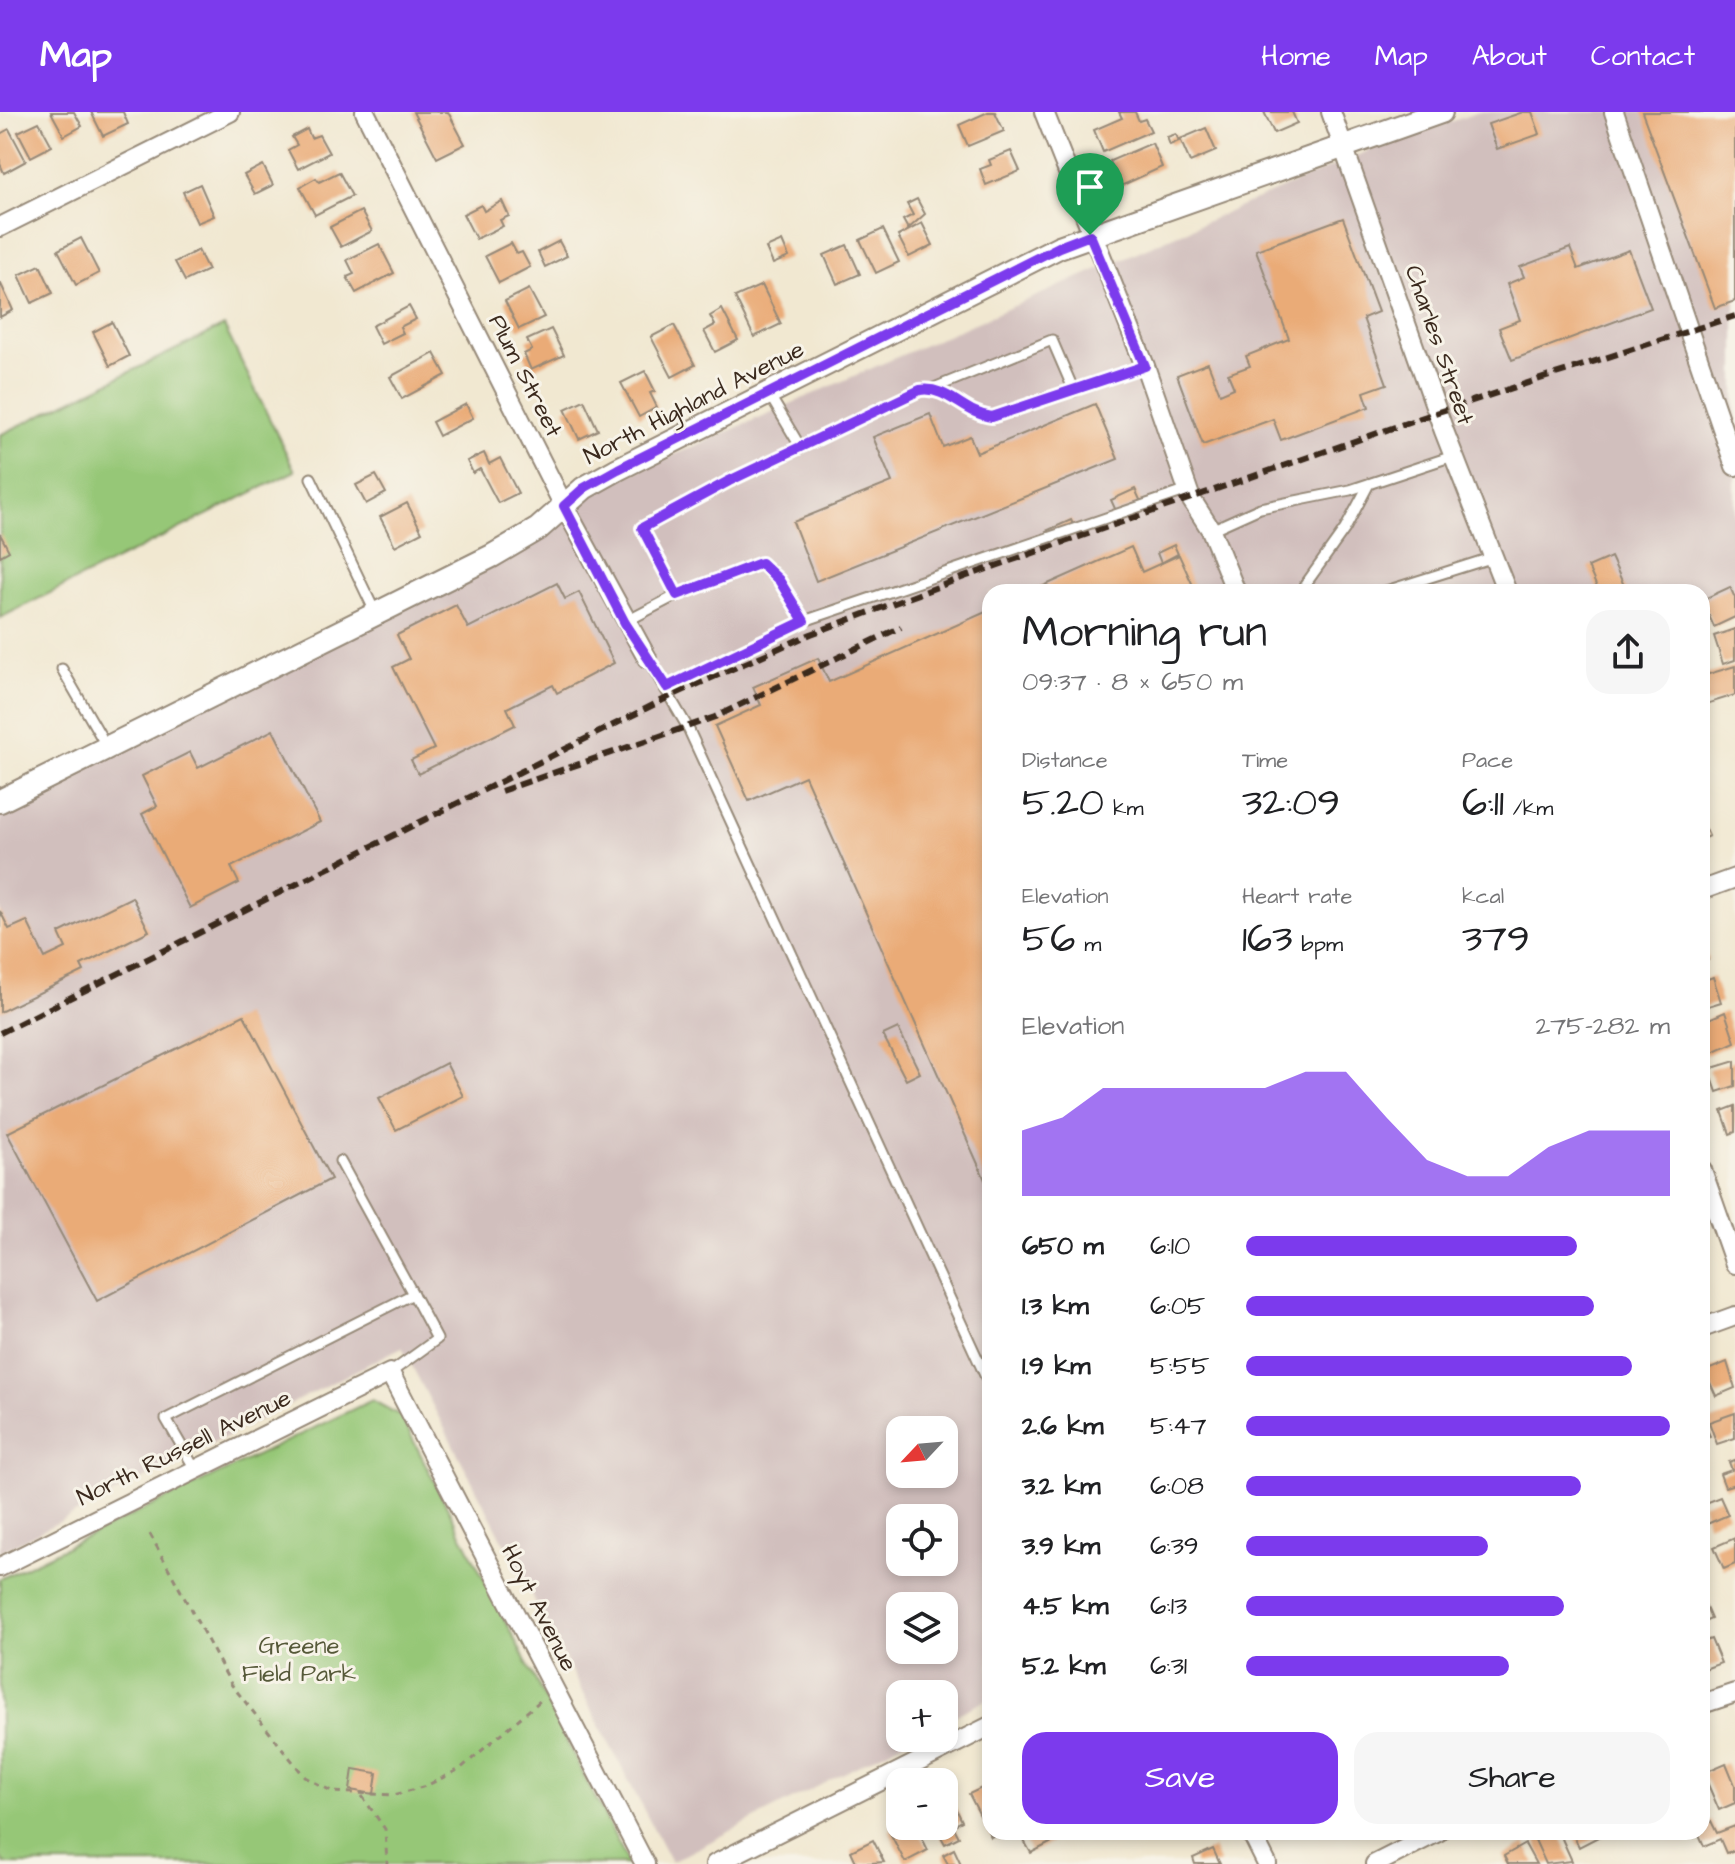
<!DOCTYPE html>
<html lang="en">
<head>
<meta charset="utf-8">
<style>
  :root { --surface:#fff; --page:#f6f6f6; --text:#202124; --muted:#757577; --accent:#7c3aed }
  body { margin:0; font-family:"Architects Daughter",sans-serif; background:var(--page); color:var(--text); height:100vh; display:flex; flex-direction:column; font-size:30px; white-space:nowrap }
  * { box-sizing:border-box; margin:0 }
  p { font-size:26px; color:var(--muted) }
  .icon { flex:none; width:44px; height:44px; fill:none; stroke:currentColor; stroke-width:2; stroke-linecap:round; stroke-linejoin:round }
  .map { position:relative; flex:1; overflow:hidden }
  .sheet { position:absolute; left:982px; top:472px; width:728px; height:1256px; display:flex; flex-direction:column; background:var(--surface); border-radius:24px; box-shadow:0 4px 12px #0003 }
  .sheet>* { flex:none }
  .needle { width:52px; rotate:244deg }
  .controls { position:absolute; left:886px; top:1304px; display:grid; gap:16px }
  .controls a { display:grid; place-items:center; width:72px; height:72px; border-radius:16px; background:var(--surface); box-shadow:0 4px 12px #0003; font-size:40px }
  .pin { position:absolute; display:grid; place-items:center; width:68px; height:68px; color:#fff; margin:-82px -34px; border-radius:50% 50% 50% 0; rotate:-45deg; box-shadow:0 0 8px #0007 }
  .pin .icon { rotate:45deg }
  .round { display:grid; place-items:center; flex:none; width:84px; height:84px; border-radius:24px; background:var(--page) }
  .headline { display:flex; align-items:center; justify-content:space-between; height:136px; padding:0 40px }
  h1 { font-size:44px; font-weight:600; line-height:60px }
  .figures { display:grid; grid-template-columns:repeat(3,1fr); gap:12px; height:136px; padding:8px 40px }
  .figures div { display:grid; align-content:center }
  .figures b { font-size:40px; font-weight:600 }
  .figures small { font-size:22px; font-weight:400 }
  .figures p { font-size:22px }
  .chart { height:224px; padding:16px 40px }
  .chart p { display:flex; justify-content:space-between }
  .chart svg { width:100%; height:144px; margin-top:8px; fill:var(--accent); opacity:.7 }
  .cta { display:flex; gap:16px; margin-top:auto; padding:16px 40px }
  .cta a { flex:1; height:92px; border-radius:24px; background:var(--accent); color:#fff; font-size:32px; font-weight:600; line-height:92px; text-align:center }
  .cta a+a { background:var(--page); color:var(--text) }
  ul { padding:0 40px; list-style:none; font-size:26px }
  li { display:grid; grid-template-columns:128px 96px 1fr; align-items:center; height:60px }
  li i { height:20px; border-radius:10px; background:var(--accent) }
  header { display:flex; align-items:center; gap:48px; box-sizing:border-box; height:112px; padding:0 40px; background:var(--accent); color:#fff }
  header strong { font-size:38px }
  nav { display:flex; gap:44px; margin-inline-start:auto; font-size:28px }
  .map>svg:first-child { display:block }
</style>
</head>
<body>
<header>
<strong>Map</strong>
<nav><a>Home</a><a>Map</a><a>About</a><a>Contact</a></nav>
</header>
<div class="map">
<svg width="1735" height="1752" viewBox="0 0 1735 1752">
  <rect width="100%" height="100%" fill="#f7f3e8"/>
  <filter id="ink" filterUnits="userSpaceOnUse"><feTurbulence type="fractalNoise" baseFrequency=".0125" numOctaves="2"/><feDisplacementMap in="SourceGraphic" scale="16" xChannelSelector="R" yChannelSelector="G"/><feConvolveMatrix kernelMatrix="1 2 1 2 8 2 1 2 1" color-interpolation-filters="sRGB"/></filter>
  <filter id="wash" filterUnits="userSpaceOnUse"><feTurbulence type="fractalNoise" baseFrequency=".006" numOctaves="4" result="noise"/><feDisplacementMap in="SourceGraphic" scale="32" xChannelSelector="R" yChannelSelector="G"/><feGaussianBlur stdDeviation="1.8" result="paint"/><feColorMatrix in="noise" values="0 0 0 0 0 0 0 0 0 0 0 0 0 0 0 0 0 1.4 0 .05"/><feComposite in="paint" operator="in"/></filter>
  <g filter="url(#wash)">
    <rect width="100%" height="100%" fill="#f1e8d1"/>
    <!-- industrial -->
    <path fill="#d1bfbd" fill-rule="evenodd" d="M1479,0H1735V485L1702,495V480H990V1586L944,1609V1582H900V1626H912L671,1750L402,1235L0,1440V691L610,371L1370,38ZM900,1318H944V1362H900ZM900,1406H944V1450H900ZM900,1494H944V1538H900Z"/>
    <!-- green -->
    <g fill="#96c777" stroke="#68784a" stroke-width="2">
      <path d="M224,214L295,359L0,506V323Z"/>
      <path d="M372,1288L401,1304L629,1752H4L0,1745V1467Z"/>
    </g>
    <g id="blocks">
      <!-- building -->
      <g fill="#eaab77">
        <path d="M51,0H74L82,14L64,24Z"/>
        <path d="M91,0H123L128,12L103,24Z"/>
        <path d="M413,0H448L465,32L437,46Z"/>
        <path d="M988,0H995L1004,19L968,34L959,13Z"/>
        <path d="M1119,0H1135L1139,9L1145,7L1151,19L1103,40L1094,18L1122,6Z"/>
        <path d="M1264,0H1292L1297,11L1274,21Z"/>
        <path d="M1523,0H1532L1540,22L1497,37L1488,12Z"/>
        <path d="M1642,0H1735V189L1715,196Z"/>
        <path d="M39,10L52,34L31,45L18,20Z"/>
        <path d="M1206,16L1216,39L1190,50L1180,27Z"/>
        <path d="M9,17L26,49L4,61L0,52V22Z"/>
        <path d="M307,17L311,26L319,23L329,41L298,57L288,38L297,33L292,25Z"/>
        <path d="M1176,22L1179,29L1170,33L1167,25Z"/>
        <path d="M1152,31L1162,55L1121,74L1110,49Z"/>
        <path d="M1011,39L1020,59L986,73L980,57L991,53L989,48Z"/>
        <path d="M263,53L273,73L255,82L244,63Z"/>
        <path d="M339,60L352,84L315,103L300,75L316,66L319,70Z"/>
        <path d="M200,72L214,104L197,111L183,80Z"/>
        <path d="M917,87L925,102L908,117L903,108L913,103L907,92Z"/>
        <path d="M502,89L509,104L500,108L503,114L476,127L463,102L481,93L484,99Z"/>
        <path d="M361,99L372,119L341,135L330,115Z"/>
        <path d="M1343,106L1378,200L1363,206L1387,272L1364,280L1369,295L1281,328L1273,307L1203,333L1177,263L1208,251L1220,282L1234,276L1228,262L1250,254L1246,244L1289,227L1256,138Z"/>
        <path d="M922,111L933,133L909,145L898,124Z"/>
        <path d="M883,117L899,150L876,161L860,128Z"/>
        <path d="M81,126L99,161L76,173L58,138Z"/>
        <path d="M559,129L567,144L545,155L538,140Z"/>
        <path d="M782,129L789,145L773,152L766,136Z"/>
        <path d="M511,131L517,142L522,140L530,155L499,171L485,144Z"/>
        <path d="M379,132L394,161L356,181L347,165L354,162L347,148Z"/>
        <path d="M847,133L860,162L837,172L824,143Z"/>
        <path d="M1570,136L1578,157L1629,138L1651,196L1512,248L1499,216L1520,208L1507,172L1524,165L1520,155Z"/>
        <path d="M198,138L208,158L185,169L175,150Z"/>
        <path d="M40,153L53,181L32,191L19,163Z"/>
        <path d="M0,170L13,198L0,205Z"/>
        <path d="M762,173L781,212L754,225L735,185Z"/>
        <path d="M529,177L544,205L519,217L505,189Z"/>
        <path d="M409,194L416,207L400,215L403,221L381,232L372,214Z"/>
        <path d="M722,197L738,228L715,240L704,219L715,213L710,204Z"/>
        <path d="M112,210L129,244L110,254L93,220Z"/>
        <path d="M674,213L695,253L672,265L651,225Z"/>
        <path d="M551,217L564,243L531,258L524,242L532,238L527,228Z"/>
        <path d="M434,241L446,263L402,287L390,265Z"/>
        <path d="M645,259L655,279L650,281L657,295L639,305L621,271Z"/>
        <path d="M584,288L598,318L579,327L565,297Z"/>
        <path d="M466,292L473,306L439,324L432,310Z"/>
        <path d="M1095,292L1118,347L816,469L793,410L892,370L873,325L930,302L943,335L970,324L977,341Z"/>
        <path d="M484,341L489,352L500,346L518,381L498,391L480,357L473,361L467,349Z"/>
        <path d="M376,363L386,381L366,392L356,373Z"/>
        <path d="M1135,377L1141,390L1117,401L1111,388Z"/>
        <path d="M407,391L422,420L395,434L380,405Z"/>
        <path d="M1071,408L1074,415L1050,426L1046,419Z"/>
        <path d="M0,422L9,439L0,444Z"/>
        <path d="M1174,433L1178,442L1161,451L1157,441Z"/>
        <path d="M1131,435L1142,460L1179,443L1196,480H1030Z"/>
        <path d="M1611,445L1627,480H1599L1588,455Z"/>
        <path d="M557,471L565,487L579,480L614,551L557,581L553,573L507,596L515,613L418,662L411,648L434,637L393,555L409,547L397,523L456,493L468,516Z"/>
        <path d="M1730,475L1735,486V505L1714,515L1702,488Z"/>
        <path d="M990,498V1079L805,664L749,689L715,614L761,593L753,575L818,546L829,570Z"/>
        <path d="M1735,517V548L1723,552L1714,524Z"/>
        <path d="M1735,554V583L1703,593L1702,564Z"/>
        <path d="M273,618L320,710L231,755L239,771L190,796L142,702L157,694L142,664L190,640L198,656Z"/>
        <path d="M1702,709L1709,724L1702,727Z"/>
        <path d="M132,785L149,819L81,853L84,859L0,900V799L9,817L27,809L45,846L66,836L59,821Z"/>
        <path d="M1702,830L1708,848L1702,850Z"/>
        <path d="M1713,865L1721,890L1702,896V869Z"/>
        <path d="M1725,900L1735,930L1706,943L1702,933V910Z"/>
        <path d="M244,903L331,1067L97,1189L7,1021Z"/>
        <path d="M898,916L920,961L906,968L883,923Z"/>
        <path d="M1735,949V974L1717,980L1709,957Z"/>
        <path d="M446,951L463,984L396,1018L379,986Z"/>
        <path d="M1735,994V1020L1730,1022L1722,999Z"/>
        <path d="M1727,1250L1735,1276L1716,1284L1705,1259Z"/>
        <path d="M1735,1301V1326L1717,1332L1709,1310Z"/>
        <path d="M1702,1307L1710,1324L1702,1327Z"/>
        <path d="M1735,1348V1372L1725,1375L1720,1362L1732,1358L1729,1350Z"/>
        <path d="M1720,1385L1728,1403L1707,1412L1702,1392Z"/>
        <path d="M1735,1426V1452L1724,1457L1714,1435Z"/>
        <path d="M1702,1486L1711,1507L1702,1511Z"/>
        <path d="M1711,1527L1721,1551L1702,1558V1530Z"/>
        <path d="M1726,1651L1735,1673V1691L1719,1698L1703,1661Z"/>
        <path d="M353,1657L377,1661L374,1682L350,1678Z"/>
        <path d="M990,1672V1720H1001L991,1725L969,1682Z"/>
        <path d="M952,1688L962,1709L953,1714L959,1725L945,1732L935,1714H944V1692Z"/>
        <path d="M1711,1709L1717,1721L1735,1714V1738L1726,1741L1720,1727L1704,1734L1698,1720H1702V1712Z"/>
        <path d="M899,1714H916L928,1738L905,1750L889,1719Z"/>
        <path d="M1019,1720H1046L1052,1730L1031,1741Z"/>
        <path d="M1552,1720H1559L1572,1749L1546,1752L1535,1728Z"/>
        <path d="M1572,1720H1598L1600,1724L1579,1735Z"/>
        <path d="M873,1728L884,1750L857,1752L851,1739Z"/>
        <path d="M1525,1732L1536,1752H1508L1504,1744Z"/>
        <path d="M954,1737L961,1752H948L943,1743Z"/>
        <path d="M1213,1737L1220,1752H1195L1193,1746Z"/>
      </g>
    </g>
  </g>
  <g filter="url(#ink)">
    <use href="#blocks" fill-opacity="0" stroke="#968978" stroke-width="2"/>
    <g fill="none" stroke-linecap="round" stroke-linejoin="round">
      <defs>
        <g id="service">
          <path d="M934,276L1052,228L1074,279"/>
          <path d="M769,282L801,336"/>
          <path d="M311,366L376,502"/>
          <path d="M1211,418L1260,396L1350,378L1453,344"/>
          <path d="M1300,480L1345,417L1369,372"/>
          <path d="M1383,480L1494,445"/>
          <path d="M627,509L677,483L642,416L729,369L920,278C948,274 964,302 992,305L1145,254"/>
          <path d="M804,509L1188,378"/>
          <path d="M647,546L688,616L990,1274"/>
          <path d="M62,557L107,635"/>
          <path d="M667,575L804,509L779,468L761,451L677,483"/>
          <path d="M340,1049L413,1182"/>
          <path d="M195,1357L166,1307L413,1182L437,1227L390,1261"/>
        </g>
        <g id="minor">
          <path d="M365,0L564,394L647,546"/>
          <path d="M1044,0L1145,254L1191,387L1211,418L1236,480"/>
          <path d="M1331,0L1444,319L1507,480"/>
          <path d="M1614,0L1735,354"/>
          <path d="M0,115L230,0"/>
          <path d="M1702,778L1735,766"/>
          <path d="M1702,1058L1735,1152"/>
          <path d="M1702,1216L1735,1204"/>
          <path d="M0,1455L390,1261L645,1752"/>
          <path d="M1702,1592L1735,1581"/>
          <path d="M1251,1720L1267,1752"/>
          <path d="M715,1752L990,1614"/>
          <path d="M1375,1752L1438,1720"/>
        </g>
        <path id="tertiary" d="M0,689L492,444L538,417L584,376L618,357L1059,135L1441,0"/>
      </defs>
      <!-- service casing -->
      <use href="#service" stroke="#968978" stroke-width="13"/>
      <!-- minor casing -->
      <use href="#minor" stroke="#968978" stroke-width="22"/>
      <!-- tertiary casing -->
      <use href="#tertiary" stroke="#968978" stroke-width="26"/>
      <!-- path -->
      <g stroke="#968978" stroke-width="3" stroke-dasharray="6 6" stroke-linecap="butt">
        <path d="M150,1422L231,1572L305,1665L333,1680L394,1683L426,1674L460,1657L541,1588"/>
        <path d="M362,1684L385,1717L387,1752"/>
      </g>
      <!-- service -->
      <use href="#service" stroke="#fff" stroke-width="9"/>
      <!-- minor -->
      <use href="#minor" stroke="#fff" stroke-width="18"/>
      <!-- tertiary -->
      <use href="#tertiary" stroke="#fff" stroke-width="22"/>
      <!-- rail -->
      <g stroke="#3b2a1e" stroke-width="6" stroke-dasharray="12 6" stroke-linecap="butt">
        <path d="M501,679L715,605L901,515"/>
        <path d="M0,921L671,584L811,522L967,464L1438,300L1735,204"/>
      </g>
    </g>
  </g>
  <g fill="none" stroke-linecap="round" stroke-linejoin="round" filter="url(#ink)">
    <defs>
      <path id="route" d="M1090,123L1145,254L992,305C964,302 948,274 920,278L729,369L642,416L677,483L761,451L779,468L804,509L667,575L625,511L564,394L584,376L618,357L1059,135Z"/>
    </defs>
    <!-- route casing -->
    <use href="#route" stroke="#fff" stroke-width="16"/>
    <!-- route -->
    <use href="#route" stroke="#7c3aed" stroke-width="10"/>
  </g>
  <g text-anchor="middle" dominant-baseline="central" stroke-width="6" stroke-linejoin="round" paint-order="stroke">
    <!-- street labels -->
    <g font-size="24" fill="#3b2a1e" stroke="#f7f3e8">
      <text transform="translate(1439 233) rotate(71)">Charles Street</text>
      <text transform="translate(525 264) rotate(63)">Plum Street</text>
      <text transform="translate(694 291) rotate(-27)">North Highland Avenue</text>
      <text transform="translate(184 1336) rotate(-26)">North Russell Avenue</text>
      <text transform="translate(539 1496) rotate(63)">Hoyt Avenue</text>
    </g>
    <!-- park labels -->
    <g font-size="24" fill="#565939" stroke="#f7f3e8">
      <text x="299" y="1534">Greene<tspan x="299" dy="28">Field Park</tspan></text>
    </g>
  </g>
</svg>
<div class="controls">
<a><svg class="needle" viewBox="-14 -14 28 28"><path d="M0-13l5 13h-10z" fill="#e53935"/><path d="M0 13l5-13h-10z" fill="#757577"/></svg></a>
<a><svg class="icon" aria-label="locate" viewBox="0 0 24 24"><circle cx="12" cy="12" r="6"/><path d="M12 2v4M12 18v4M2 12h4M18 12h4"/></svg></a>
<a><svg class="icon" aria-label="layers" viewBox="0 0 24 24"><path d="M12 4l9 5-9 5-9-5zM3 14l9 5 9-5"/></svg></a>
<a>+</a>
<a>−</a>
</div>
<div class="pin" style="left:1090px;top:123px;background:#1e9e55"><svg class="icon" aria-label="arrive" viewBox="0 0 24 24"><path d="M6 21V4h12l-3 4 3 4H6"/></svg></div>
<section class="sheet">
<div class="headline"><div><h1>Morning run</h1><p>09:37 · 8 × 650 m</p></div><a class="round"><svg class="icon" aria-label="share" viewBox="0 0 24 24"><path d="M12 15V3M7 8l5-5 5 5M5 13v7h14v-7"/></svg></a></div>
<div class="figures">
<div><p>Distance</p><b>5.20<small> km</small></b></div>
<div><p>Time</p><b>32:09</b></div>
<div><p>Pace</p><b>6:11<small> /km</small></b></div>
</div>
<div class="figures">
<div><p>Elevation</p><b>56<small> m</small></b></div>
<div><p>Heart rate</p><b>163<small> bpm</small></b></div>
<div><p>kcal</p><b>379</b></div>
</div>
<div class="chart"><p><span>Elevation</span>275–282 m</p>
<svg viewBox="0 0 160 44" preserveAspectRatio="none"><path d="M0 44V24L10 20L20 11L30 11L40 11L50 11L60 11L70 6L80 6L90 20L100 33L110 38L120 38L130 29L140 24L150 24L160 24V44z"/></svg>
</div>
<ul>
<li><b>650 m</b>6:10<i style="width:78%"></i></li>
<li><b>1.3 km</b>6:05<i style="width:82%"></i></li>
<li><b>1.9 km</b>5:55<i style="width:91%"></i></li>
<li><b>2.6 km</b>5:47<i style="width:100%"></i></li>
<li><b>3.2 km</b>6:08<i style="width:79%"></i></li>
<li><b>3.9 km</b>6:39<i style="width:57%"></i></li>
<li><b>4.5 km</b>6:13<i style="width:75%"></i></li>
<li><b>5.2 km</b>6:31<i style="width:62%"></i></li>
</ul>
<div class="cta"><a>Save</a><a>Share</a></div>
</section>
</div>
</body>
</html>
